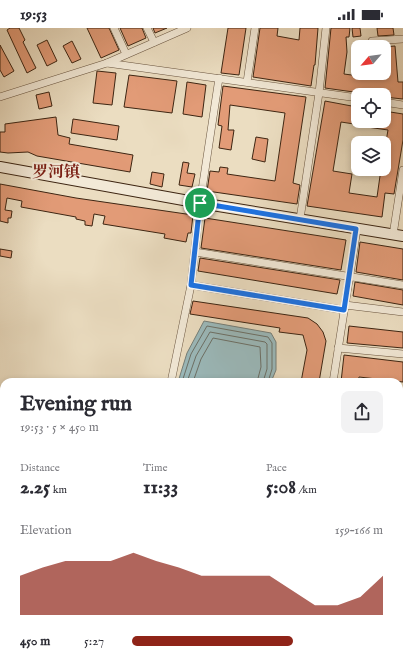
<!DOCTYPE html>
<html lang="en">
<head>
<meta charset="utf-8">
<style>
  :root { --surface:#fff; --page:#f2f2f3; --text:#2b2b33; --muted:#7c7c81; --accent:#8f2418 }
  body { margin:0; font-family:"IM FELL English","Noto Serif SC",serif; background:var(--page); color:var(--text); height:100vh; display:flex; flex-direction:column; font-size:15px; white-space:nowrap }
  * { box-sizing:border-box; margin:0 }
  p { font-size:13px; color:var(--muted) }
  .icon { flex:none; width:22px; height:22px; fill:none; stroke:currentColor; stroke-width:2; stroke-linecap:round; stroke-linejoin:round }
  .map { position:relative; flex:1; overflow:hidden }
  .details { position:absolute; left:0px; top:350px; width:403px; height:286px; display:flex; flex-direction:column; background:var(--surface); border-radius:12px 12px 0 0; box-shadow:0 2px 6px #0003 }
  .details>* { flex:none }
  .needle { width:26px; rotate:242deg }
  .tools { position:absolute; left:351px; top:12px; display:grid; gap:8px }
  .tools a { display:grid; place-items:center; width:40px; height:40px; border-radius:8px; background:var(--surface); box-shadow:0 2px 6px #0003; font-size:20px }
  .pin { position:absolute; display:grid; place-items:center; width:34px; height:34px; color:#fff; margin:-17px; border:2px solid #fff; border-radius:50%; box-shadow:0 1px 4px #0007 }
  .round { display:grid; place-items:center; flex:none; width:42px; height:42px; border-radius:8px; background:var(--page) }
  .overview { display:flex; align-items:center; justify-content:space-between; height:68px; padding:0 20px }
  h1 { font-size:22px; font-weight:700; line-height:30px }
  .stats { display:grid; grid-template-columns:repeat(3,1fr); gap:6px; height:68px; padding:4px 20px }
  .stats div { display:grid; align-content:center }
  .stats b { font-size:20px; font-weight:700 }
  .stats small { font-size:11px; font-weight:400 }
  .stats p { font-size:11px }
  .chart { height:112px; padding:8px 20px }
  .chart p { display:flex; justify-content:space-between }
  .chart svg { width:100%; height:72px; margin-top:4px; fill:var(--accent); opacity:.7 }
  ul { padding:0 20px; list-style:none; font-size:13px }
  li { display:grid; grid-template-columns:64px 48px 1fr; align-items:center; height:30px }
  li i { height:10px; border-radius:5px; background:var(--accent) }
  .status { display:flex; justify-content:space-between; align-items:center; height:28px; padding:0 20px; background:var(--surface); direction:ltr }
  .status svg { height:11px; fill:currentColor }
  .map>svg:first-child { display:block }
</style>
</head>
<body>
<div class="status"><b>19:53</b><svg viewBox="0 0 49 12"><path d="M0 12V9h3v3zM5 12V6h3v6zM10 12V3h3v9zM15 12V0h3v12zM26 1h20v11H26zM47 4h2v5h-2z"/></svg></div>
<div class="map">
<svg width="403" height="636" viewBox="0 0 403 636">
  <rect width="100%" height="100%" fill="#ebddc1"/>
  <filter id="stains"><feTurbulence type="fractalNoise" baseFrequency=".005" numOctaves="4"/><feColorMatrix values="0 0 0 0 .2 0 0 0 0 .09 0 0 0 0 .02 0 0 0 .5 -.17"/></filter>
  <radialGradient id="worn" r=".72"><stop offset=".6" stop-color="#630" stop-opacity="0"/><stop offset="1" stop-color="#630" stop-opacity=".3"/></radialGradient>
  <!-- water -->
  <path fill="#9bbabc" stroke="#757e78" d="M204,293L271,305L276,314V342L271,354H178L187,325Z"/>
  <g fill="none" stroke-linecap="round" stroke-linejoin="round">
    <!-- shore -->
    <g stroke="#6c7067" stroke-width="1">
      <path d="M182,354L191,326L207,298L268,309L272,315V341L268,354"/>
      <path d="M187,354L196,328L210,304L265,314L267,316V341L263,354"/>
      <path d="M193,354L201,331L213,310L260,319L261,339L257,354"/>
    </g>
  </g>
  <!-- building -->
  <g fill="#e29b77" stroke="#3d2512">
    <path d="M10,0H19L25,12L23,14L36,40L27,45L7,2Z"/>
    <path d="M87,0H109L119,22L101,30Z"/>
    <path d="M120,0H142L146,10L128,18Z"/>
    <path d="M153,0H167L155,5Z"/>
    <path d="M228,0H246L239,47L221,45Z"/>
    <path d="M260,0H278L277,8L299,12L300,0H318L315,37H314L311,58L253,49Z"/>
    <path d="M331,0H350L349,9H346L347,24L344,46L382,51V45H384V19L395,18L398,54H403V71L384,69V67H375L325,60Z"/>
    <path d="M352,0H360L361,8L353,9Z"/>
    <path d="M377,0H393L394,7L378,8Z"/>
    <path d="M47,12L57,33L47,38L37,17Z"/>
    <path d="M72,13L81,31L72,35L63,18Z"/>
    <path d="M0,17L14,43L4,49L0,42Z"/>
    <path d="M97,43L116,45L112,77L93,75Z"/>
    <path d="M129,47L177,53L172,85L124,79Z"/>
    <path d="M187,54L206,57L202,89L183,86Z"/>
    <path d="M223,58L306,69L293,155L300,157L297,176L207,163L210,143L219,144L220,139L228,140L227,146L275,153L285,85L230,77L228,102H234L231,122L219,120L222,98L218,97Z"/>
    <path d="M49,64L52,78L39,81L36,67Z"/>
    <path d="M325,73L357,79L354,96L341,94L333,143L352,146L349,165L377,169L381,141H384V125L388,102L367,99L368,93H384V83L403,86V112L394,166L385,165L382,189L307,178Z"/>
    <path d="M56,89L58,107L70,110L69,116L133,127L130,144L37,128L28,124L8,125L0,124V104H5V96Z"/>
    <path d="M73,91L119,98L117,112L71,105Z"/>
    <path d="M256,109L268,111L265,134L252,131Z"/>
    <path d="M183,134L189,135L187,145L195,146L192,159L179,157Z"/>
    <path d="M152,144L164,146L162,159L150,156Z"/>
    <path d="M0,156L76,170L193,187L191,205H188L186,214L164,210L165,206L103,196L105,188L94,186L92,198L85,197V193L76,191V189L21,179L22,173L7,170L5,182L12,183L11,190H8V195L0,193Z"/>
    <path d="M205,190L346,212L341,242L201,220Z"/>
    <path d="M360,214L403,221V252L356,244Z"/>
    <path d="M0,221L12,223L11,230L0,228Z"/>
    <path d="M200,230L340,252L337,266L198,243Z"/>
    <path d="M355,254L403,262V277L353,268Z"/>
    <path d="M193,273L308,290L317,296L323,304L326,313L319,354H301L307,322L303,307L279,304L280,300L190,286Z"/>
    <path d="M349,298L403,304V320L347,315Z"/>
    <path d="M344,327L403,334V354L359,349L358,354H341Z"/>
  </g>
  <g fill="none" stroke-linecap="round" stroke-linejoin="round">
    <defs>
      <path id="service" d="M399,535L403,534"/>
      <g id="minor">
        <path d="M114,0L126,26"/>
        <path d="M147,0L154,14"/>
        <path d="M372,13L403,11"/>
        <path d="M107,35L358,70"/>
        <path d="M247,54L255,0"/>
        <path d="M0,69L107,35L187,0"/>
        <path d="M384,74L403,77"/>
        <path d="M300,191L319,65L326,0"/>
        <path d="M393,207L403,142"/>
        <path d="M195,224L403,257"/>
        <path d="M191,257L344,282"/>
        <path d="M345,277L403,284"/>
        <path d="M338,320L403,326"/>
        <path d="M171,354L191,257L200,175L219,50"/>
        <path d="M333,354L357,201"/>
        <path d="M399,428H403"/>
        <path d="M399,461L403,462"/>
        <path d="M399,599H403"/>
        <path d="M399,630H403"/>
        <path d="M140,636L142,632"/>
        <path d="M203,636L204,632"/>
        <path d="M265,636L353,632"/>
      </g>
      <path id="secondary" d="M0,139L200,175L403,208"/>
    </defs>
    <!-- service casing -->
    <use href="#service" stroke="#68533e" stroke-width="5"/>
    <!-- minor casing -->
    <use href="#minor" stroke="#68533e" stroke-width="8"/>
    <!-- secondary casing -->
    <use href="#secondary" stroke="#3d2512" stroke-width="12"/>
    <!-- service -->
    <use href="#service" stroke="#f2e9d7" stroke-width="3.5"/>
    <!-- minor -->
    <use href="#minor" stroke="#f2e9d7" stroke-width="7"/>
    <!-- secondary -->
    <use href="#secondary" stroke="#f2e9d7" stroke-width="10"/>
  </g>
  <g fill="none" stroke-linecap="round" stroke-linejoin="round">
    <defs>
      <path id="route" d="M200,175L356,201L344,282L191,257Z"/>
    </defs>
    <!-- route casing -->
    <use href="#route" stroke="#fff" stroke-width="8"/>
    <!-- route -->
    <use href="#route" stroke="#1a73e8" stroke-width="5"/>
  </g>
  <g text-anchor="middle" dominant-baseline="central" stroke-width="4" stroke-linejoin="round" paint-order="stroke">
    <!-- district labels -->
    <g font-size="16" font-weight="bold" fill="#7a1f14" stroke="#f2e9d7">
      <text x="56" y="145">罗河镇</text>
    </g>
  </g>
  <rect width="100%" height="100%" filter="url(#stains)"/>
  <rect width="100%" height="100%" fill="url(#worn)"/>
</svg>
<div class="tools">
<a><svg class="needle" viewBox="-14 -14 28 28"><path d="M0-13l5 13h-10z" fill="#e53935"/><path d="M0 13l5-13h-10z" fill="#7c7c81"/></svg></a>
<a><svg class="icon" aria-label="locate" viewBox="0 0 24 24"><circle cx="12" cy="12" r="6"/><path d="M12 2v4M12 18v4M2 12h4M18 12h4"/></svg></a>
<a><svg class="icon" aria-label="layers" viewBox="0 0 24 24"><path d="M12 4l9 5-9 5-9-5zM3 14l9 5 9-5"/></svg></a>
</div>
<div class="pin" style="left:200px;top:175px;background:#1e9e55"><svg class="icon" aria-label="arrive" viewBox="0 0 24 24"><path d="M6 21V4h12l-3 4 3 4H6"/></svg></div>
<section class="details">
<div class="overview"><div><h1>Evening run</h1><p>19:53 · 5 × 450 m</p></div><a class="round"><svg class="icon" aria-label="share" viewBox="0 0 24 24"><path d="M12 15V3M7 8l5-5 5 5M5 13v7h14v-7"/></svg></a></div>
<div class="stats">
<div><p>Distance</p><b>2.25<small> km</small></b></div>
<div><p>Time</p><b>11:33</b></div>
<div><p>Pace</p><b>5:08<small> /km</small></b></div>
</div>
<div class="chart"><p><span>Elevation</span>159–166 m</p>
<svg viewBox="0 0 160 44" preserveAspectRatio="none"><path d="M0 44V20L10 15L20 11L30 11L40 11L50 6L60 11L70 15L80 20L90 20L100 20L110 20L120 29L130 38L140 38L150 33L160 20V44z"/></svg>
</div>
<ul>
<li><b>450 m</b>5:27<i style="width:64%"></i></li>
</ul>
</section>
</div>
</body>
</html>
